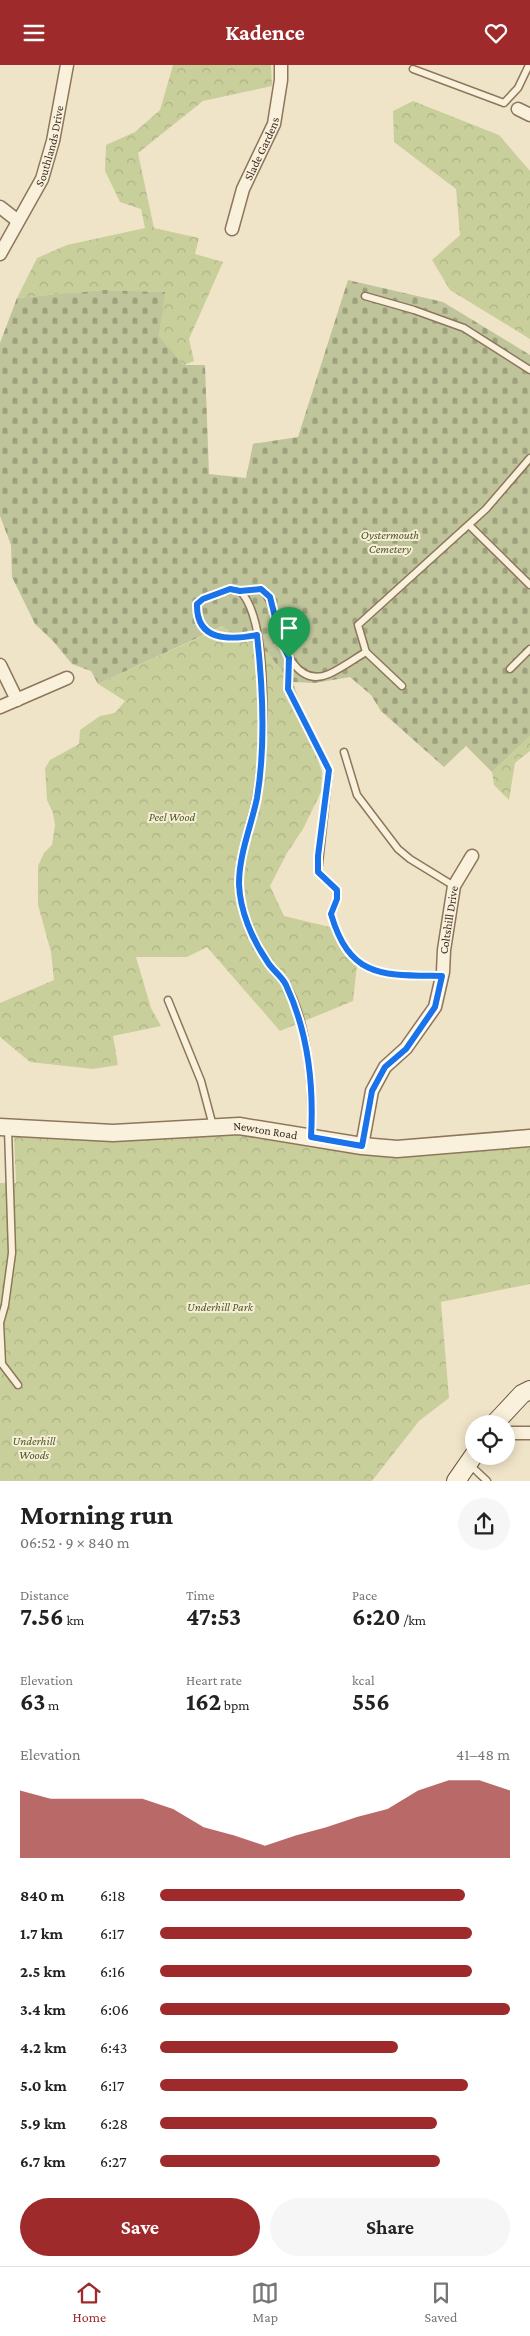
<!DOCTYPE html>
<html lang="en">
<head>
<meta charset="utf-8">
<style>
  :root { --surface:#fff; --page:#f6f6f6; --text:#222; --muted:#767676; --line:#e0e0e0; --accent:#9e2a2b }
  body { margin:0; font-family:"Crimson Pro",serif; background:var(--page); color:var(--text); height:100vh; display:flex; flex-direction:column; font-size:19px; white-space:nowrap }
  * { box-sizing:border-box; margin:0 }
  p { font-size:16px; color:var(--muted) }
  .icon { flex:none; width:28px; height:28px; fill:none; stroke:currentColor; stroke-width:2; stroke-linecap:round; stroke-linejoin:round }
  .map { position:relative; height:1416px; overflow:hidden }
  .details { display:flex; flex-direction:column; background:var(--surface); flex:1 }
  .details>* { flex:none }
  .fabs { position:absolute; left:465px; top:1350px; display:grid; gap:10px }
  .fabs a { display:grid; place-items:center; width:50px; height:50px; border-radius:50%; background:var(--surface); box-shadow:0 2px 12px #0003; font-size:25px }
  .pin { position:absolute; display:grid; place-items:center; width:42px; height:42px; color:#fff; margin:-51px -21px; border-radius:50% 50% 50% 0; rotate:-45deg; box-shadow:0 0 5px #0007 }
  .pin .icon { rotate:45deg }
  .round { display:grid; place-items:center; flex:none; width:52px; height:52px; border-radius:26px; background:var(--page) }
  .head { display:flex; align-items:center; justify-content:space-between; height:85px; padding:0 20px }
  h1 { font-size:28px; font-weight:700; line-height:38px }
  .stats { display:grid; grid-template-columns:repeat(3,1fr); gap:8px; height:85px; padding:5px 20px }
  .stats div { display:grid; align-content:center }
  .stats b { font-size:25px; font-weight:700 }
  .stats small { font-size:14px; font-weight:400 }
  .stats p { font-size:14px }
  .chart { height:140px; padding:10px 20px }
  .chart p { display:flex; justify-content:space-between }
  .chart svg { width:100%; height:90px; margin-top:5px; fill:var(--accent); opacity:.7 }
  .primary-button { display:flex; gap:10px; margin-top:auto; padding:10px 20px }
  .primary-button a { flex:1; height:58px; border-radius:30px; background:var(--accent); color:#fff; font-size:20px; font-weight:700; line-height:58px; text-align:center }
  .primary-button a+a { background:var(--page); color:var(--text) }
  ul { padding:0 20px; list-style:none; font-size:16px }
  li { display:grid; grid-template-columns:80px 60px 1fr; align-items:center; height:38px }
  li i { height:12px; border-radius:6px; background:var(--accent) }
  header { display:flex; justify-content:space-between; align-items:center; height:65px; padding:0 20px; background:var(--accent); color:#fff; font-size:22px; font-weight:700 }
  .tabs { display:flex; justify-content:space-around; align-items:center; height:70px; border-top:1px solid var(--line); background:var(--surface); font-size:14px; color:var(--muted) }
  .tabs a { display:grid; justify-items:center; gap:2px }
  .tabs .selected { color:var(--accent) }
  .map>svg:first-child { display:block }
</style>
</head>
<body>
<header><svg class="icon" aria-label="menu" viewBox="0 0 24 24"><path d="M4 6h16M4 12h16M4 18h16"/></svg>Kadence<svg class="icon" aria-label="heart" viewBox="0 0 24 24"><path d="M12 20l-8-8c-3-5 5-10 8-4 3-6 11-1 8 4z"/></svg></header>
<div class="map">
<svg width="530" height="1416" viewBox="0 0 530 1416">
  <defs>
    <pattern id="forest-crowns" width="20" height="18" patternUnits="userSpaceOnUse" patternTransform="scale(1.25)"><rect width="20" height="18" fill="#c9cf9b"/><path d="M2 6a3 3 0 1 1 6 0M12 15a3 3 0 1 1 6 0" fill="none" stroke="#aeb285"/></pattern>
    <pattern id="cemetery-stones" width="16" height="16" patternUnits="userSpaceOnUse" patternTransform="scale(1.25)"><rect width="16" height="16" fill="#bfc49a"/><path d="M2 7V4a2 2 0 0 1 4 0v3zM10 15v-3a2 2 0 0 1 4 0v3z" fill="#9ca07d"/></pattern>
  </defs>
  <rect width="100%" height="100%" fill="#f0e4c8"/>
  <!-- forest -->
  <g fill="url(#forest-crowns)">
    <path d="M173,0H271L272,21L203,36L138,88L154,163L199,173L195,189L223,197L189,274L194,296L184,300L159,271L164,227L103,225L17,233L37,193L67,180L145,163L141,144L120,137L105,106L106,80L135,67L160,45Z"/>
    <path d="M413,36L499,70L530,106V274L450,225L432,195L460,170L456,124L394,77L393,46Z"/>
    <path d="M224,561L268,588L286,612L293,617L322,707L321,727L303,764L287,788L270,821L284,851L330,862L345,891L357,900L353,936L280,966L207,882L187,892H136L151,943L161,961L113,971L118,1000L93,1004L30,997L0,972V938L54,915L51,887L38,840V801L44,788L52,780L55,760L53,748L47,735L45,703L50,695L79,679L80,665L100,651L115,648L125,636L98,619Z"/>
    <path d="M530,671V686L515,698L509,735L494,720L492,707Z"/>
    <path d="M214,1066L310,1076H530V1219L441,1237L449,1333L419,1356L372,1416H0V1118H16L14,1072L79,1074Z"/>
  </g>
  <!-- cemetery -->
  <path fill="url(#cemetery-stones)" d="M348,215L443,237L530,290V671L492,707L466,681L444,702L381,646L371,630L350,612L315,618L293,617L286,612L268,588L223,561L98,619L91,606L72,599L53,576L35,559L12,512L11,480L0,451V278L17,233L103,225L165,227L159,271L184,300H205L209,409L246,413L253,379L298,372Z"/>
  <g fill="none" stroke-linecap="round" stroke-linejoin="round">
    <defs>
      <g id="service">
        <path d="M413,4L504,38L518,23L529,0"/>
        <path d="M365,231L414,245L464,263L530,305"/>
        <path d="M469,460L530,520"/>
        <path d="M240,526L261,524C273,535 272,544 276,558C282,582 297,623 329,609C342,603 354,594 366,587"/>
        <path d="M257,570C230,575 196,577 197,539C208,530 226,523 240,526C271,556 265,692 256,734C251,762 238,789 239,819C240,847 252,874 267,896C272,904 279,909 284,917C309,953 313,1029 311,1072"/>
        <path d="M289,593L288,624L329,705L318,807L337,825V834L331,849C350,914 383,910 442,911"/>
        <path d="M510,604L530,584"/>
        <path d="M402,621L366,587L358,560L486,444L530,393"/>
        <path d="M344,687L357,730L398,784L410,794L454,821"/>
        <path d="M168,935L201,1016L213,1061"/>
        <path d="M8,1064L12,1188L5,1240L0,1258L2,1299L18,1320"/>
        <path d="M469,1399L487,1416"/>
      </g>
      <g id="minor">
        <path d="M518,44L530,50"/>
        <path d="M0,142L18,156"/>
        <path id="s1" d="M232,164L243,124L274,59L281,15V0"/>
        <path id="s2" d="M0,189L42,114L53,76L67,0"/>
        <path d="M0,600L17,635"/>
        <path d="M0,642L67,613"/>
        <path id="s3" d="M362,1081L372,1026L385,1002L406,983L435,942L443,907L444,885L454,821L472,791"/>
        <path d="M506,1368H530"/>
      </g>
      <g id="tertiary">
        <path id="s4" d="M0,1062L113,1068L239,1061L362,1081L397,1084L530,1073"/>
      </g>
      <g id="secondary">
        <path d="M494,1359L522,1329L530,1325"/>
        <path d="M456,1416L474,1390"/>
      </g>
    </defs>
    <!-- service casing -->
    <use href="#service" stroke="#8d765c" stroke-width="9"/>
    <!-- minor casing -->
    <use href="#minor" stroke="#8d765c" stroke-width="15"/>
    <!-- tertiary casing -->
    <use href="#tertiary" stroke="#8d765c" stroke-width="19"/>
    <!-- secondary casing -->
    <use href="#secondary" stroke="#6f573f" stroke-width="20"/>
    <!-- service -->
    <use href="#service" stroke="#faf1dc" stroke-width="6"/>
    <!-- minor -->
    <use href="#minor" stroke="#faf1dc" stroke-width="12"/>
    <!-- tertiary -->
    <use href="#tertiary" stroke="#faf1dc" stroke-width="16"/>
    <!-- secondary -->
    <use href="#secondary" stroke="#faf1dc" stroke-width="18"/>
  </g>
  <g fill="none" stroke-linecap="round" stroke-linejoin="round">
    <defs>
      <path id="route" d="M230,524L240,526L261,524L270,532L281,576L289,593L288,624L329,705L318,791V807L337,825V834L331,849C350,914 383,910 442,911L435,942L406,984L385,1002L372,1026L362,1081L311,1072C314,1020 308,967 286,920C282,911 272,905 267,896C252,874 240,846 239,819C239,789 251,762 257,733C266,680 263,624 257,570C230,575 196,577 197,539L203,534Z"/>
    </defs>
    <!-- route casing -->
    <use href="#route" stroke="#fff" stroke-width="10"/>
    <!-- route -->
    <use href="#route" stroke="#1a73e8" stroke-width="6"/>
  </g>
  <g text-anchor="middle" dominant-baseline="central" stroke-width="4" stroke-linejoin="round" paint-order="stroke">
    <!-- street labels -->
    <g font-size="12" fill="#3d2e20" stroke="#f7eed8">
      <text stroke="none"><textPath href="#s2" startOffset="120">Southlands Drive</textPath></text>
      <text stroke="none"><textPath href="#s1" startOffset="86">Slade Gardens</textPath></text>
      <text stroke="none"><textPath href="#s3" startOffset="250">Coltshill Drive</textPath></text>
      <text stroke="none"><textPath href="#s4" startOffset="266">Newton Road</textPath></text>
    </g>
    <!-- park labels -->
    <g font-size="12" font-style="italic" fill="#4d5a26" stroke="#f7eed8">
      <text x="390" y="470">Oystermouth<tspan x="390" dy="14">Cemetery</tspan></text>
      <text x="172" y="752">Peel Wood</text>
      <text x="220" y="1242">Underhill Park</text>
      <text x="34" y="1376">Underhill<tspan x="34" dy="14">Woods</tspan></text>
    </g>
  </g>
</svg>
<div class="fabs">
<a><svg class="icon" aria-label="locate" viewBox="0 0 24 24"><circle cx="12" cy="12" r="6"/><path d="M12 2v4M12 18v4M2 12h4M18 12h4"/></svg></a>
</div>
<div class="pin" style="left:289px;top:593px;background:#1e9e55"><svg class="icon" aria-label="arrive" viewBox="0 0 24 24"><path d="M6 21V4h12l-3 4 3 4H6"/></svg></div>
</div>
<section class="details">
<div class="head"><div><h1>Morning run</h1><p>06:52 · 9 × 840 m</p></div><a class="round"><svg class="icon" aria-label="share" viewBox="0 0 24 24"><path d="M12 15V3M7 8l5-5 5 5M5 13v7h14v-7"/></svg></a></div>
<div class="stats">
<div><p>Distance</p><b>7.56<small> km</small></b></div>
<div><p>Time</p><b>47:53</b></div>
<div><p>Pace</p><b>6:20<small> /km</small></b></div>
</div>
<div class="stats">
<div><p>Elevation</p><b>63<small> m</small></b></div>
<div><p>Heart rate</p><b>162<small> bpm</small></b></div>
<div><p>kcal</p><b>556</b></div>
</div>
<div class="chart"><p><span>Elevation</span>41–48 m</p>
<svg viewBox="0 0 160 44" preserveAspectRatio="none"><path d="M0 44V11L10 15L20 15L30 15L40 15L50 20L60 29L70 33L80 38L90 33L100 29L110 24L120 20L130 11L140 6L150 6L160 11V44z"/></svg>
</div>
<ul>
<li><b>840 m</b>6:18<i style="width:87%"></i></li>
<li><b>1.7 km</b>6:17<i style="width:89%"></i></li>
<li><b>2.5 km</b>6:16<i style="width:89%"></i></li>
<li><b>3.4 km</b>6:06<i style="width:100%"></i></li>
<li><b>4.2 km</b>6:43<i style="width:68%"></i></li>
<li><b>5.0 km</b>6:17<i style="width:88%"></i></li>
<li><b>5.9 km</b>6:28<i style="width:79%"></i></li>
<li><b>6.7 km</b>6:27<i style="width:80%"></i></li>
</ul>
<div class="primary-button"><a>Save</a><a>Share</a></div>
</section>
<nav class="tabs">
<a class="selected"><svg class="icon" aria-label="home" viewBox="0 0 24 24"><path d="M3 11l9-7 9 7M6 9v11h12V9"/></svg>Home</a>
<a><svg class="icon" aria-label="map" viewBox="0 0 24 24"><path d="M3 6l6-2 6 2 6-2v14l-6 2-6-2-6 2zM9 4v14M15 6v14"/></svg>Map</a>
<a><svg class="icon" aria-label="saved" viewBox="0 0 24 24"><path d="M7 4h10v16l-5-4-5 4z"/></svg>Saved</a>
</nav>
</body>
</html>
